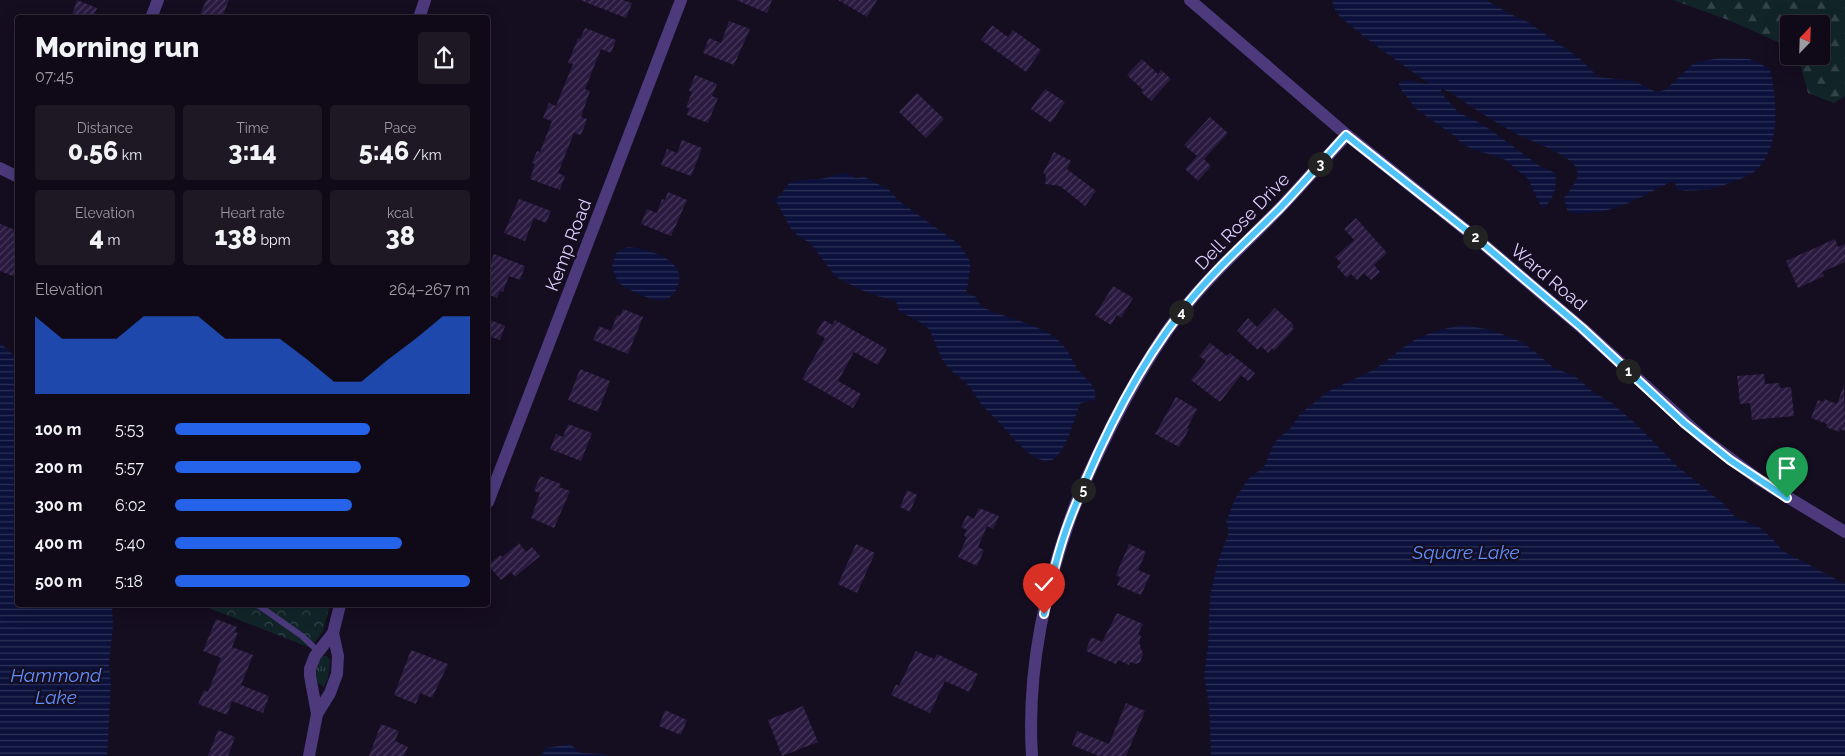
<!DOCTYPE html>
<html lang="en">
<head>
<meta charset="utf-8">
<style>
  :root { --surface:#100a18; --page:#1e1825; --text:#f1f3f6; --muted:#9c9aa2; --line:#302b37; --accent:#2563eb }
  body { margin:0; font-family:Raleway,sans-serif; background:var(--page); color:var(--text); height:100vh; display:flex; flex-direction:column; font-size:19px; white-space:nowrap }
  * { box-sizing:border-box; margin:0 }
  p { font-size:16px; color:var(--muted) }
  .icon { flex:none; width:28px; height:28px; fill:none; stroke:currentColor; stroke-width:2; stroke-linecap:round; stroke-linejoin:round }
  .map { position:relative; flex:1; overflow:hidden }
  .details { position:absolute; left:15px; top:15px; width:475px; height:592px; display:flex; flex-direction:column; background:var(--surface); border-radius:5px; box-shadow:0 5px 20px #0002,0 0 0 1px var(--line) }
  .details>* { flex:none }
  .needle { width:32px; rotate:23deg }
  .tools { position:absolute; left:1780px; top:15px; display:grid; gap:10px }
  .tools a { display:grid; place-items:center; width:50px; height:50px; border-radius:5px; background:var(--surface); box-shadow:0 5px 20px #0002,0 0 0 1px var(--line); font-size:25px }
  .pin { position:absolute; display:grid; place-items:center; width:42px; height:42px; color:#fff; margin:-51px -21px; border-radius:50% 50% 50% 0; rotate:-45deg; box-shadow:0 0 5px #0007 }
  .pin .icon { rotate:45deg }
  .km { position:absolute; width:25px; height:25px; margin:-12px; border-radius:50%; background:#222; color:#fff; font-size:14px; line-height:25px; text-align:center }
  .round { display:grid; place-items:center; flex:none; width:52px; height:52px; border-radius:5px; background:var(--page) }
  .headline { display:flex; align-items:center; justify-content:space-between; height:85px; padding:0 20px }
  h1 { font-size:28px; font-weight:800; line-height:38px }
  .metrics { display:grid; grid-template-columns:repeat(3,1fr); gap:8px; height:85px; padding:5px 20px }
  .metrics div { display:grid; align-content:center; border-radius:5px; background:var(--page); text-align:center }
  .metrics b { font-size:25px; font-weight:800 }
  .metrics small { font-size:14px; font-weight:400 }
  .metrics p { font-size:14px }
  .chart { height:140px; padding:10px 20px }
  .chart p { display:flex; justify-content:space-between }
  .chart svg { width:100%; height:90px; margin-top:5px; fill:var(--accent); opacity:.7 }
  ul { padding:0 20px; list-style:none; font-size:16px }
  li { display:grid; grid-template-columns:80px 60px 1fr; align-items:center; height:38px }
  li i { height:12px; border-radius:6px; background:var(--accent) }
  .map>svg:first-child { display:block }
</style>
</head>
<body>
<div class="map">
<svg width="1845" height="756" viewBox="0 0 1845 756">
  <defs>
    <pattern id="grass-tufts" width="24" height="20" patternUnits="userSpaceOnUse" patternTransform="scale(1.25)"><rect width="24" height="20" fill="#112529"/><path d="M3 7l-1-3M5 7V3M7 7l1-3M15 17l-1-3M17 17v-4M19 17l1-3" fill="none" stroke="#334349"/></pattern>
    <pattern id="forest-firs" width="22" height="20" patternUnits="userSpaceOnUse" patternTransform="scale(1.25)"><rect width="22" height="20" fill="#112529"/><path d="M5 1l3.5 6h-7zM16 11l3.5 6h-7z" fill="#334349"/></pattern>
    <pattern id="park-crowns" width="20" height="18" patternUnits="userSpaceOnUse" patternTransform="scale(1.25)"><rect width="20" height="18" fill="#112529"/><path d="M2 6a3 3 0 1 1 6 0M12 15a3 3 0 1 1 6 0" fill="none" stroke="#334349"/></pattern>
    <pattern id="water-rules" width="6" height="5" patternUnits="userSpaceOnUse" patternTransform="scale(1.25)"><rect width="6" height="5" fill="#0b113b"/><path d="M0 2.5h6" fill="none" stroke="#2e3258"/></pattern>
    <pattern id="building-hatch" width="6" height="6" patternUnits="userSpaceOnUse" patternTransform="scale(1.25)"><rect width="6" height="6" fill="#2a1a40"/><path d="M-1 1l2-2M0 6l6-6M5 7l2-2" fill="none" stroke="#483a5c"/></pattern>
  </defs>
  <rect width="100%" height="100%" fill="#150d20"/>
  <!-- grass -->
  <path fill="url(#grass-tufts)" d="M321,656H327L330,660L328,678L324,687L318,683C314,673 317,666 321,656Z"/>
  <!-- forest -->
  <path fill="url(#forest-firs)" d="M1673,0H1845V96L1834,103L1808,93L1798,56H1821V24H1789V47L1731,21Z"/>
  <!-- park -->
  <path fill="url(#park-crowns)" d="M201,605H330L323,631L311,648Z"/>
  <!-- water -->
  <g fill="url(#water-rules)">
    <path d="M1332,0H1486L1510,14L1528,22L1579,58L1598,77L1634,81L1656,92L1665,90L1693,64L1701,61L1724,58L1749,59L1761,64L1769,69L1771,73C1777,103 1781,150 1754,172C1744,179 1730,183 1718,187C1712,190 1682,192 1677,189L1675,183L1670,182C1643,196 1618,212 1586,213C1579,213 1573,215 1567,210L1564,198C1570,189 1582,178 1576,167C1567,153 1528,140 1513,132C1491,120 1471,106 1451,93L1443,89H1441V93L1458,112L1482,124L1540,166L1555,173C1558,187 1553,201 1542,209L1528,179L1504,159L1472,149L1461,143L1456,137L1416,109L1399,87V82L1407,80L1426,84L1428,83L1367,39L1340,17L1334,8Z"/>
    <path d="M846,173L856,178L865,177L889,190L900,202L959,244L970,261V271L966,294L975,296L981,306C1006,320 1040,322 1061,343C1069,351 1073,363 1080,372C1087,380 1100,389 1094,400L1081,403C1073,419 1069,446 1055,458C1038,472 1008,432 998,421C993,416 987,411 982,405C977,399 974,392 969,386C961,378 951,372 944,362C937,352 933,332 925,325L899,311L896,301L877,296L859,289L836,277L810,243L799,237L791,229L777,203L773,200C784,195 783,187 790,183C798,179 809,180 818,179C828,179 836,173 846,173Z"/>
    <path d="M628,247C648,249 687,259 678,286C676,291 671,298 665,300C652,303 629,289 618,283L612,267L616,253Z"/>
    <path d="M1463,325L1492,330L1524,343L1553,367L1576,377L1593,392L1612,403L1638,426L1677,466L1724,504L1735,517L1759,527L1772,538L1783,551L1845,584V756H1211L1209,705L1204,675L1208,648L1210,596L1218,561L1229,532L1226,522L1235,499L1248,479L1264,467L1274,443L1280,437L1290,429L1300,414L1327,392L1375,369L1408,344L1418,338L1439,330Z"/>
    <path d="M0,343L17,358L18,605H112L113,625L109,664L111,684L107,756H0Z"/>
    <path d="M570,744L580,753L603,754L608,756H541L546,748Z"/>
  </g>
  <!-- building -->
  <g fill="url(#building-hatch)">
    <path d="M77,0L97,8L93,18H71Z"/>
    <path d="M206,0H229L222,18H199Z"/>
    <path d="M580,0H623L632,3L626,18Z"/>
    <path d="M736,0H772L767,13Z"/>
    <path d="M838,0H877L867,17Z"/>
    <path d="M729,21L750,29L734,65L703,53L709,38L721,43Z"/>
    <path d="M992,25L1008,37L1013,30L1041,50L1026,72L981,40Z"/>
    <path d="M585,28L616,40L611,53L601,49L585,89L590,91L581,117L587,119L581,135L574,133L558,173L565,176L560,190L530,179L535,164L532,163L537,151L540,152L552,121L543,118L549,103L556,106L573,64L568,63L578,38L580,39Z"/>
    <path d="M1142,59L1158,74L1161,70L1171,79L1151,101L1141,92L1143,90L1127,75Z"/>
    <path d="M695,75L717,84L712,96L718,98L708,123L687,115L689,108L686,107L692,92L689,91Z"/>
    <path d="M1045,89L1065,102L1051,123L1031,109Z"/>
    <path d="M917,93L944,119L926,138L899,112Z"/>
    <path d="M1210,117L1228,133L1204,159L1211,166L1198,181L1185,169L1197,156L1184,145Z"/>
    <path d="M682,140L702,148L691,176L661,165L667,149L677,153Z"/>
    <path d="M1054,152L1071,161L1067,169L1096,191L1085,206L1060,186L1045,184L1046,175L1043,173Z"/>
    <path d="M668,192L687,200L671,236L641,224L647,209L657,213L662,199L665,200Z"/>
    <path d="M519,199L551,211L546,223L534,218L525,241L504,233Z"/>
    <path d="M1356,218L1387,253L1374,265L1380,272L1371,280L1364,273L1357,280L1351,274L1347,278L1337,267L1341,263L1335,257L1354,240L1344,229Z"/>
    <path d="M0,224L18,231V278L0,271Z"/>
    <path d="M1835,239L1838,247L1845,244V262L1822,272L1824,276L1798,288L1786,261Z"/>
    <path d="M494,254L525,266L520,280L509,276L503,292L500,291L497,298L488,294V269Z"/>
    <path d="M1113,286L1133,298L1121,318L1117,315L1111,325L1095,315Z"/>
    <path d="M1275,308L1294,325L1292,327L1294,329L1274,351L1272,348L1268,353L1261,346L1258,350L1237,331L1248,318L1257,327Z"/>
    <path d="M623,309L643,317L628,354L593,340L599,326L611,331L617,315L620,316Z"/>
    <path d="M488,319L505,326L500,340L488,336Z"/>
    <path d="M824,320L832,325L835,320L887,349L878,365L854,352L838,381L861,394L853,408L802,379L825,338L816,333Z"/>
    <path d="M1210,343L1227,356L1230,353L1255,373L1248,381L1241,375L1220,402L1191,380L1206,361L1199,356Z"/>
    <path d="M580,369L610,381L598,412L568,400Z"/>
    <path d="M1764,374L1765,384L1779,383L1780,388L1791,387L1794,416L1752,420L1750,403L1740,404L1737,376Z"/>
    <path d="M1844,385L1845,431L1840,429L1839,432L1826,427L1827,424L1811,418L1818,400L1823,402L1824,399L1837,404Z"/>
    <path d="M1176,397L1197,409L1187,428L1189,429L1179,447L1155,434Z"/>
    <path d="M568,424L592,433L581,461L550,449L556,434L563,437Z"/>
    <path d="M540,476L561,484L559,487L570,491L554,528L531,518L540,493L534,491Z"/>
    <path d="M907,490L917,495L910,512L900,507Z"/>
    <path d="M979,508L999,516L993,529L987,526L978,547L984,550L977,566L958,557L967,537L964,536L967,530L961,527L967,515L974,519Z"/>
    <path d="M519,543L526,552L532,547L540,556L515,577L511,572L501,580L488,565L500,555L502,557Z"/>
    <path d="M856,544L875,553L857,593L838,584Z"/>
    <path d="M1129,544L1146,552L1138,570L1150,575L1141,595L1117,585L1120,577L1116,575Z"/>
    <path d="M1117,613L1143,624L1138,634L1141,636L1139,642L1143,654L1140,662L1136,664L1130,662L1129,665L1118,660L1116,664L1086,651L1091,637L1102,642Z"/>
    <path d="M216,619L237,627L235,632L238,633L232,647L253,655L241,685L269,696L263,713L232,701L227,715L198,704L204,690L208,692L221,658L203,651Z"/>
    <path d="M411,650L448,664L432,698L420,693L416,704L394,695Z"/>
    <path d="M916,651L934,659L937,654L978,674L969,692L945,681L930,713L891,695L896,684L899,686Z"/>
    <path d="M1126,703L1145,711L1126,756H1099L1072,745L1077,731L1109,744Z"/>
    <path d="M803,706L818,742L782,756L768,720Z"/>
    <path d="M665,710L687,720L681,735L659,726Z"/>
    <path d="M381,724L399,731L395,741L408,747L404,756H369Z"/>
    <path d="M218,730L235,737L228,756H208Z"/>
  </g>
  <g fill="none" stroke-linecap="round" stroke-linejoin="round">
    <!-- service -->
    <path stroke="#4c3a7d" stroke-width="6" d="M258,605L302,636L318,651"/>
    <!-- minor -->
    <g stroke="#4c3a7d" stroke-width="12">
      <path d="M1190,0L1347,135L1476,238L1582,328L1703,438L1758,479L1845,532"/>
      <path d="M151,18L158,0"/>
      <path d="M419,18L425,0"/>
      <path d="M0,168L18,177"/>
      <path d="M488,502L681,0"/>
      <path d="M317,714L310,676V669L315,656L333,633L340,605"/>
      <path d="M309,756L317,714L330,693L337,674L338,656L333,633"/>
      <path d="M1032,756C1027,677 1043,596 1069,522C1080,489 1097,456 1112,425C1132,386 1154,347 1181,312C1211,274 1247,242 1280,208C1303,184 1324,159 1347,135"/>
    </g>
  </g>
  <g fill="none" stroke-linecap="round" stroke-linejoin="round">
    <defs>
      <path id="route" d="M1044,614C1051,582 1058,550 1070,519C1098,447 1133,374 1181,312C1210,274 1246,242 1280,208C1303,184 1324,159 1346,135L1476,238L1582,328L1684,423L1730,460L1787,498"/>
    </defs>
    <!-- route casing -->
    <use href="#route" stroke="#fff" stroke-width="10"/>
    <!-- route -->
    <use href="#route" stroke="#4fc3f7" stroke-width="6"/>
  </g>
  <g text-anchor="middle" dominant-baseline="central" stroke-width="4.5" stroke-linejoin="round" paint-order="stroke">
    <!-- street labels -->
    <g font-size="18" fill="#decefd" stroke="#150d20">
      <text transform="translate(1242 221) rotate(-46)">Dell Rose Drive</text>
      <text transform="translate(568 245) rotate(-69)">Kemp Road</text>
      <text transform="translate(1549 277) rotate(40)">Ward Road</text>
    </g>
    <!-- water labels -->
    <g font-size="19" font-style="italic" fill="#608ffa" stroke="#150d20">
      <text x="1466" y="552">Square Lake</text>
      <text x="56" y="675">Hammond<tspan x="56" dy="22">Lake</tspan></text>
    </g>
  </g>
</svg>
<div class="tools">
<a><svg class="needle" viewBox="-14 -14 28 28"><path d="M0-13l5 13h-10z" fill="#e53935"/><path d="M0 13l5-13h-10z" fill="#9c9aa2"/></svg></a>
</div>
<div class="pin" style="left:1787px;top:498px;background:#1e9e55"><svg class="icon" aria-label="arrive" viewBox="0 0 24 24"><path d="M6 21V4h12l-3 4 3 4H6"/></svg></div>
<div class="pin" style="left:1044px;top:614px;background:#d93025"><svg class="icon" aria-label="check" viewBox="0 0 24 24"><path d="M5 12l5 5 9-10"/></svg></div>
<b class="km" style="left:1628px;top:371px">1</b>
<b class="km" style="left:1475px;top:237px">2</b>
<b class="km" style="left:1320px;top:164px">3</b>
<b class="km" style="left:1181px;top:312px">4</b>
<b class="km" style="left:1083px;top:490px">5</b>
<section class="details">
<div class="headline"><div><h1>Morning run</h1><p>07:45</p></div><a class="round"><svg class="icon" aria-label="share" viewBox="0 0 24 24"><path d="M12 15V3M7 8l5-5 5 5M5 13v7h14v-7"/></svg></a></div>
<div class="metrics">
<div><p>Distance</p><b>0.56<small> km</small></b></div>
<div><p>Time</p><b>3:14</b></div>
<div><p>Pace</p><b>5:46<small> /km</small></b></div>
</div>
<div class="metrics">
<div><p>Elevation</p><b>4<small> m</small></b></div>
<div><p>Heart rate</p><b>138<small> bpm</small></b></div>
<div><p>kcal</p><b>38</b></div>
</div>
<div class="chart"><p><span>Elevation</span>264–267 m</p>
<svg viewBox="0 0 160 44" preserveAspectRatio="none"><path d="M0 44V6L10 17L20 17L30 17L40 6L50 6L60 6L70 17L80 17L90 17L100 27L110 38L120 38L130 27L140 17L150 6L160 6V44z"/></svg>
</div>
<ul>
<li><b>100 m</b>5:53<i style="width:66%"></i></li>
<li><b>200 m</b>5:57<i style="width:63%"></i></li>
<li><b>300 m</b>6:02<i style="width:60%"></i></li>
<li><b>400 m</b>5:40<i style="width:77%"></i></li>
<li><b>500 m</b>5:18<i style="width:100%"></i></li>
</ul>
</section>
</div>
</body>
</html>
